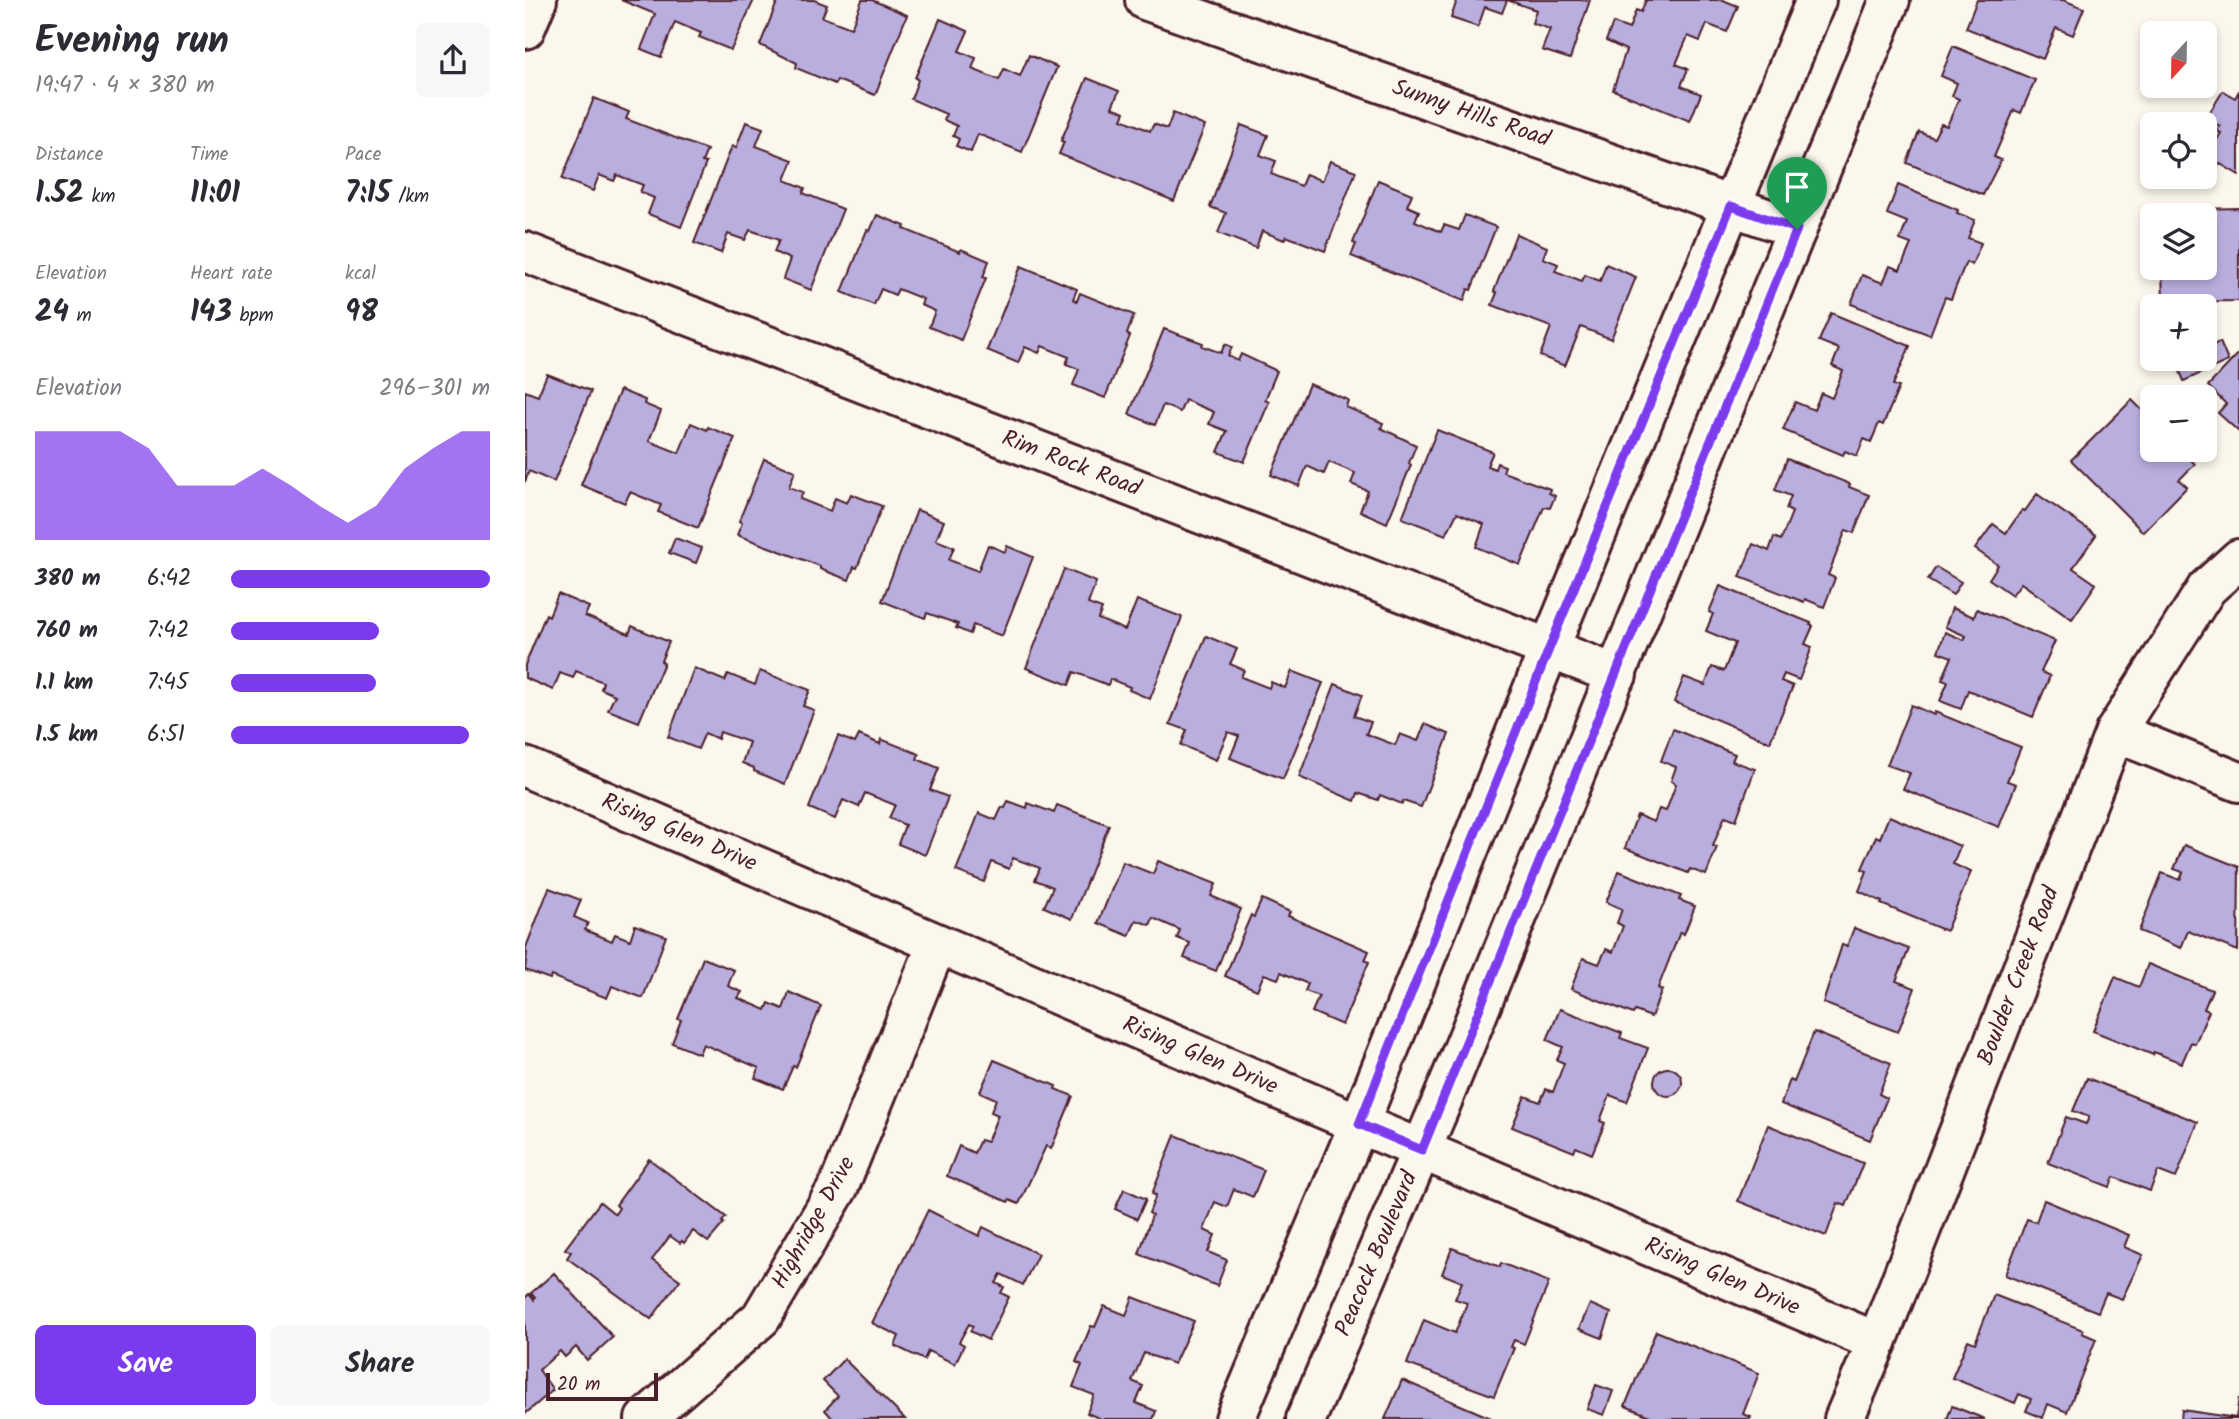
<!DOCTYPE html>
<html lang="en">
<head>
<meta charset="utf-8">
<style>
  :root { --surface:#fff; --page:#f7f7f7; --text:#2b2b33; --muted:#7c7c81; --accent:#7c3aed }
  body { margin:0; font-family:Kalam,sans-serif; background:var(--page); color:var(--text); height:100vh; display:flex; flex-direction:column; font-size:26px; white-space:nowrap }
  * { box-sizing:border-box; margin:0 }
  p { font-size:23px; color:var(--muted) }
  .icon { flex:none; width:38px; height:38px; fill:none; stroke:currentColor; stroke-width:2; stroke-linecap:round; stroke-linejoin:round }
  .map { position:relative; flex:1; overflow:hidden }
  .drawer { display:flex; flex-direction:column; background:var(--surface); width:525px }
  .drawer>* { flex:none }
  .needle { width:46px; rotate:202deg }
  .tools { position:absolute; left:1615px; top:21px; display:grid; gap:14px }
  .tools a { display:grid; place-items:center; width:77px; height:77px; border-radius:10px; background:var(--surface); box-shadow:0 4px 10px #0003; font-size:35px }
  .scale { position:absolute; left:21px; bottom:18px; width:112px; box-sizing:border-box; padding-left:7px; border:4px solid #4a1f2b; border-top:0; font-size:19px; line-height:24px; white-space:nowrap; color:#4a1f2b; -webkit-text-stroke:5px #fbf7ec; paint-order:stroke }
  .pin { position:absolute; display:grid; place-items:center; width:60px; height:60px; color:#fff; margin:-72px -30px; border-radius:50% 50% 50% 0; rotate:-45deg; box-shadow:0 0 7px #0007 }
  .pin .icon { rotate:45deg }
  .round { display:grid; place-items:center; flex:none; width:74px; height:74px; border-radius:10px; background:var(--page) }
  .summary { display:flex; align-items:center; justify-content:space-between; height:119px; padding:0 35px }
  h1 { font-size:38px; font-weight:700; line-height:52px }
  .figures { display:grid; grid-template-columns:repeat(3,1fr); gap:10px; height:119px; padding:7px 35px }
  .figures div { display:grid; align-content:center }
  .figures b { font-size:30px; font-weight:700 }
  .figures small { font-size:19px; font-weight:400 }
  .figures p { font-size:19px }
  .chart { height:196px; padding:14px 35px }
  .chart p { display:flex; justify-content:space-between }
  .chart svg { width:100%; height:126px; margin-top:7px; fill:var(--accent); opacity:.7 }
  .button { display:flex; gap:14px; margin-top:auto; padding:14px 35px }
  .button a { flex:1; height:80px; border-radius:10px; background:var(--accent); color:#fff; font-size:28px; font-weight:700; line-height:80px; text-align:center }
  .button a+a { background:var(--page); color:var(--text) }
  ul { padding:0 35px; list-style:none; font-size:23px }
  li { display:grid; grid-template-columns:112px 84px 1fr; align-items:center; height:52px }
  li i { height:18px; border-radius:9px; background:var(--accent) }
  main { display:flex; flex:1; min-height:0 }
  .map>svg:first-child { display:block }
</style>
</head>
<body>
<main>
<section class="drawer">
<div class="summary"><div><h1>Evening run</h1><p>19:47 · 4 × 380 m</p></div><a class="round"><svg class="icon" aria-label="share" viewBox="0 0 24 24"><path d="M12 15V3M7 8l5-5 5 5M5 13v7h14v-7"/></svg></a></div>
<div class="figures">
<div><p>Distance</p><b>1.52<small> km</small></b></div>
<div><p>Time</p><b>11:01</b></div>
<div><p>Pace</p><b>7:15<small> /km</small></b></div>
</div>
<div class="figures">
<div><p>Elevation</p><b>24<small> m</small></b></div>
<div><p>Heart rate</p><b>143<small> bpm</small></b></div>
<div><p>kcal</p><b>98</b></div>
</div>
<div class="chart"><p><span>Elevation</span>296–301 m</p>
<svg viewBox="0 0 160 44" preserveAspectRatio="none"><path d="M0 44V6L10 6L20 6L30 6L40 12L50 25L60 25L70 25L80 19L90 25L100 32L110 38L120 32L130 19L140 12L150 6L160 6V44z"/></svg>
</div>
<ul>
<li><b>380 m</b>6:42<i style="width:100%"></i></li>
<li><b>760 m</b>7:42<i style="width:57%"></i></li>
<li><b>1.1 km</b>7:45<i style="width:56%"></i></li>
<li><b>1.5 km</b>6:51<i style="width:92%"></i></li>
</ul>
<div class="button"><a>Save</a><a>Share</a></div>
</section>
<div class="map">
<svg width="1714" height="1419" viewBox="0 0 1714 1419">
  <rect width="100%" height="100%" fill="#fbf7ec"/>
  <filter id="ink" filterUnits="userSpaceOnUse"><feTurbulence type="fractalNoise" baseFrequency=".0143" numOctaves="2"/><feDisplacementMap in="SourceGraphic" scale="14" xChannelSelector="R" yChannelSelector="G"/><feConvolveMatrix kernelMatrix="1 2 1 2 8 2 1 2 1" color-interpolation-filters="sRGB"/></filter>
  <g filter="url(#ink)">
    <!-- building -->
    <g fill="#baaedf" stroke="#4a1f2b" stroke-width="2">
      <path d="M96,0H229L206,50L174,37L176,33L150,22L136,57L116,49L130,14Z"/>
      <path d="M253,0H289L302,5L297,17L326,28L337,0H347L382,15L350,95L312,80L310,84L271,68L272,63L235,45Z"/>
      <path d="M932,0H1065L1045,59L1017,50L1025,29L1007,23L1011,10L982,0L977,13L960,7L953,27L926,18Z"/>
      <path d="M1121,0H1198L1213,6L1202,32L1182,24L1175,41L1163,36L1151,64L1163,69L1156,86L1176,94L1165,121L1088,90L1101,50L1081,41L1088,23L1104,29L1111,10L1116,12Z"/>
      <path d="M1452,0H1538L1559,8L1548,35L1531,28L1518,59L1441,28Z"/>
      <path d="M415,19L443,31L434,51L451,58L447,69L474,80L479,69L495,76L504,55L532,67L497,152L453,134L446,152L431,146L434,139L428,136L432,126L419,120L421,114L386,99L393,80L390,78Z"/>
      <path d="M1428,46L1510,80L1496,113L1489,110L1469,157L1476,160L1458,195L1382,163L1394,132L1409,138L1416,124L1422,126L1434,99L1427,96L1432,83L1416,76Z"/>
      <path d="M562,78L594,91L587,107L600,112L597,119L625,131L629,124L642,129L648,113L680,126L649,201L534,154L539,142L536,141Z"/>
      <path d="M1698,91L1710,98L1714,91V175L1682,156L1696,133L1692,131L1695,126L1681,118Z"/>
      <path d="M69,98L104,112L101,119L182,150L177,162L181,163L156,227L123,214L129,198L115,192L118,185L92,175L89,181L74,175L68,191L37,179Z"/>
      <path d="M221,122L238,128L231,146L268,160L260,180L280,188L278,193L318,209L286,290L258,279L265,259L249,252L254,240L225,230L220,240L203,234L196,253L169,243L207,146L211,148Z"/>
      <path d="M716,125L743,135L735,155L751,161L746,174L776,186L781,174L797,181L805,161L831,171L800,251L761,236L759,240L737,231L731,248L693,233L701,213L685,207Z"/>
      <path d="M853,180L887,194L882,206L894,211L890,221L916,232L919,225L934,230L940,215L971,227L946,290L943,289L939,301L826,256L831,244L828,243Z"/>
      <path d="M1373,185L1433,210L1432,213L1450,220L1443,238L1456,243L1447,265L1441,262L1426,299L1420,297L1405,335L1326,304L1337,275L1358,283L1365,266L1375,270L1386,244L1375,240L1382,222L1362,214Z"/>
      <path d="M1714,208V301L1638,302L1637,268H1680V215H1673V209Z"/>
      <path d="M352,215L380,226L379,229L435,252L436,249L464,261L458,277L461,278L436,340L404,327L410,311L396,305L398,299L373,289L370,295L356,289L349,305L317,292L342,230L345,231Z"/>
      <path d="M991,234L1022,247L1018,258L1033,264L1030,271L1057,281L1060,275L1075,281L1081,264L1111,277L1086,339L1056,327L1040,366L1015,356L1026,327L967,305L972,293L969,291Z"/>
      <path d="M496,266L552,289L548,299L552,301L555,293L609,315L602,334L605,336L580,398L548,385L554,369L541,364L544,357L517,346L514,353L500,347L493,363L462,350Z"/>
      <path d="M1306,313L1385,346L1368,385L1374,387L1358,425L1354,423L1346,442L1339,439L1332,456L1320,451L1318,455L1258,430L1270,402L1289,410L1296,393L1307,398L1318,371L1307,366L1314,349L1294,341Z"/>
      <path d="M639,329L678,343L677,346L696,353L700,344L707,347L703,356L713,361L716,354L752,371L740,400L744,402L719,462L693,452L702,431L684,424L689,412L660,400L655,412L638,405L630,425L604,414Z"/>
      <path d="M1695,342L1703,361L1659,381L1654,369L1659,367L1655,359H1680V348Z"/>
      <path d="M1714,353V432L1693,413L1701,404L1683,386Z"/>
      <path d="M22,374L66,391L29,482L4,471L0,482V391L13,396Z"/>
      <path d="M784,384L823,400L821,407L858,423L856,428L891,445L884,463L886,465L862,523L835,511L843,491L826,484L830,473L804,462L799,474L782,466L774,486L746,475Z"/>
      <path d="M95,390L120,400L119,404L136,411L124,441L154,453L166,423L182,430L183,427L210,438L173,528L133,512L136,505L105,492L100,503L56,485Z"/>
      <path d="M1607,400L1628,421V450H1656L1670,464L1654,480L1662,487L1618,532L1546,460Z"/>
      <path d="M912,430L968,452L962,466L970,469L972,463L980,466L978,472L1025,489L1024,493L1030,496L1025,508L1019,507L995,565L951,547L959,524L932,513L921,535L877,518Z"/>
      <path d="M239,459L270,471L264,487L278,492L275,499L305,511L310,498L322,503L326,494L357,506L332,568L329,567L324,580L295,569V566L212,535L217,523L214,521Z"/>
      <path d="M1262,459L1325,484L1324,487L1344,495L1329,533L1321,530L1303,575L1310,578L1299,607L1280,599L1279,602L1215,577L1228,544L1244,551L1249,537L1256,540L1267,512L1261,509L1266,496L1250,490Z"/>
      <path d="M1512,494L1571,535L1548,568L1571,584L1547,619L1496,583L1487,595L1464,579L1473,565L1450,549L1468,524L1481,533L1497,510L1500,511Z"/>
      <path d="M392,510L419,521L411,540L429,547L424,560L453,571L463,545L480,552L482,546L508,557L477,636L448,625L445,634L431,628L433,624L402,613L400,618L357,601Z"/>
      <path d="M150,538L177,548L171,563L144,553Z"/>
      <path d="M1411,567L1436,582L1428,595L1403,580Z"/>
      <path d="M539,569L571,582L563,604L577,609L573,619L600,630L612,600L657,617L625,699L604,690L605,687L585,679L583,685L549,672L544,685L501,668Z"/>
      <path d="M1195,586L1286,623L1285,625L1288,626L1280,644L1287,647L1274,680L1259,674L1256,681L1268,686L1245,742L1149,702L1159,677L1180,685L1187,667L1199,671L1210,643L1181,631L1188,614L1184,612Z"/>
      <path d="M33,594L64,607L60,616L104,634L107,626L144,642L136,661L139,663L114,722L83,710L90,695L76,689L78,682L51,671L48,678L35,673L28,690L0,678V665L21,614L24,616Z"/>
      <path d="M1427,608L1449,617L1452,609L1530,641L1516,672L1525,676L1508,717L1443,690L1436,709L1415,701L1423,682L1417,680L1427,657L1413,652L1420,632L1439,640L1441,636L1420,627Z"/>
      <path d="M681,636L712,649L705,664L719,670L716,677L744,688L746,682L760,688L767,671L798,683L758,779L705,758L714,736L703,732L691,760L656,745L662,730L645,724Z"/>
      <path d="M169,668L200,681L203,674L230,685L235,671L285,690L278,706L289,710L260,784L229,771V768L217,763L224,742L195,732L193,739L180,733L173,749L143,737Z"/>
      <path d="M810,684L837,695L829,716L846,722L841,734L870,745L875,734L893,741L900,724L924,734L896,807L878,801L877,804L855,795L853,800L833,793L830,801L774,777Z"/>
      <path d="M1386,705L1409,715L1410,712L1496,747L1482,781L1491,784L1474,827L1378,789L1385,773L1362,765Z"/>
      <path d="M1148,729L1210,754L1207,761L1230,769L1211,820L1200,816L1188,846L1192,847L1181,875L1165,869L1163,873L1100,848L1112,815L1129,822L1134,809L1141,811L1151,784L1146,781L1151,767L1136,761Z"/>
      <path d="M334,735L355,744L356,739L394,754L392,759L414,768L405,790L423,797L400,855L373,844L380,825L364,818L370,805L340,793L334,807L318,800L310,819L284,808L313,736L330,743Z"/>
      <path d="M483,801L502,808L503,803L529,813L532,805L584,825L547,919L519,907L528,887L510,880L515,868L488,858L484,869L467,862L459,882L431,871L454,813L471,820L477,807L480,808Z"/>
      <path d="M1364,816L1435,846L1428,864L1446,872L1421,931L1356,904L1357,902L1334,891L1342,871L1337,869L1351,836L1355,838Z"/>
      <path d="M1659,845L1714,867L1713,951L1663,931L1656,948L1614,931L1637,873L1655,880L1658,872L1649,869Z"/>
      <path d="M633,861L691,884L686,896L716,909L691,971L659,958L665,943L652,938L655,930L628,918L625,925L611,920L604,936L573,923L598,862L628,874Z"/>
      <path d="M1094,871L1156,896L1154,900L1170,906L1159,934L1155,932L1133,988L1137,990L1126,1017L1110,1011L1108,1014L1046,989L1058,958L1074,964L1081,949L1088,952L1098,926L1092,923L1097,909L1081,902Z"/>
      <path d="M24,888L56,900L49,917L63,923L60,930L87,941L90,934L105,940L110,925L141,936L118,998L87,986L82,998L26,976L25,979L0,970L2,953L0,950Z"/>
      <path d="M737,899L765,912L763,916L844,951L840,960L844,962L817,1025L787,1012L794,996L780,991L783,984L756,972L753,979L739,974L732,990L700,976L726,915L729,917Z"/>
      <path d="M1329,928L1384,949L1371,981L1390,988L1373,1032L1298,1003L1317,945L1322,946Z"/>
      <path d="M178,958L209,970L203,986L217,992L213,998L241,1010L244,1003L258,1009L264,992L296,1006L271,1067L268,1066L258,1089L230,1078L234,1068L178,1044L174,1054L147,1043L156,1020L153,1019Z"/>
      <path d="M1623,964L1687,990L1679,1009L1684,1011L1670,1044L1666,1042L1657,1063L1629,1052L1628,1055L1568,1031L1590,977L1614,987Z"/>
      <path d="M1035,1009L1097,1033L1095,1038L1123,1048L1102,1102L1085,1095L1075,1121L1080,1123L1067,1154L1051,1147L1049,1152L987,1127L1000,1096L1015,1102L1021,1089L1028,1092L1039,1063L1032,1060L1038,1047L1022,1040Z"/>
      <path d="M1289,1032L1366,1063L1354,1094L1362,1098L1345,1140L1256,1104L1265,1080L1269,1082Z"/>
      <path d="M469,1060L531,1086L530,1089L548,1096L526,1149L521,1146L494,1204L484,1200L483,1202L422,1176L434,1146L449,1153L455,1140L462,1142L473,1115L466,1112L471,1099L455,1092Z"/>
      <circle cx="1143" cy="1082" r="14"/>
      <path d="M1562,1078L1673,1122L1651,1178L1633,1171L1625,1191L1589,1177L1585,1187L1523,1163L1541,1117L1561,1124L1564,1117L1548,1111Z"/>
      <path d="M1243,1125L1338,1163L1321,1206L1313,1203L1301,1236L1213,1201Z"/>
      <path d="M650,1135L739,1170L728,1197L709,1189L702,1207L690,1202L679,1230L690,1235L683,1252L702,1260L692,1286L614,1254L627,1215L624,1213L631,1195L627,1194Z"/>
      <path d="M124,1159L201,1217L197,1222L199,1223L183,1242L168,1231L159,1243L157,1241L155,1243L145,1236L127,1260L155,1280L126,1319L42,1258L46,1252L40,1249L75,1202L90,1214L94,1208L91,1205Z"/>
      <path d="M599,1189L621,1199L612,1219L590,1209Z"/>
      <path d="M1519,1200L1604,1235L1599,1247L1618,1255L1597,1299L1581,1293L1573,1312L1480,1275L1502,1219L1511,1222Z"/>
      <path d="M403,1210L454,1236L458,1227L513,1254L498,1285L476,1274L471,1283L479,1287L476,1293L484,1297L463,1340L445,1331L448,1326L444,1324L434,1342L439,1345L430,1364L403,1351L399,1360L370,1346L374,1336L347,1323Z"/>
      <path d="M927,1248L975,1267L976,1263L1024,1282L999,1344L989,1340L986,1347L989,1348L969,1396L882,1364L899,1320L930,1333L942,1303L930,1299L937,1282L917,1274Z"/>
      <path d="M29,1273L88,1337L62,1360L51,1347L40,1357L35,1351L14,1370L28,1390L0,1414V1298L4,1294L9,1300L10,1298L6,1293Z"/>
      <path d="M1469,1295L1558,1330L1557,1333L1571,1339L1542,1412L1523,1404L1518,1418L1501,1411L1506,1399L1494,1394L1490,1403L1427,1378L1443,1340L1450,1343Z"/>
      <path d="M608,1297L669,1321L649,1364L619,1353L607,1381L618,1386L611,1403L631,1411L628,1419H576L562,1413L569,1395L548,1387L557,1365L551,1362L566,1326L570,1327L579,1306L601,1315Z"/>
      <path d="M1065,1304L1086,1313L1077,1338L1054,1329Z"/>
      <path d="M1131,1331L1234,1373L1218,1414L1226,1417L1225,1419H1132L1100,1406Z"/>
      <path d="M319,1359L380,1419H308L300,1410L313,1396L298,1381Z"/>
      <path d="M877,1380L966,1418V1419H860Z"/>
      <path d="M1071,1385L1088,1391L1079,1415L1062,1409Z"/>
      <path d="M1714,1398V1419H1656L1657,1410L1711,1418Z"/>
      <path d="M1427,1406L1460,1419H1422Z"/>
    </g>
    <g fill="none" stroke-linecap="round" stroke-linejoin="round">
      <defs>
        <g id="minor">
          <path d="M620,0L1272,229"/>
          <path d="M0,29L12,0"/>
          <path d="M0,252L1092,675"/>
          <path d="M1590,732L1714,782"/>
          <path d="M0,767L797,1108L1352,1342"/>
          <path d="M120,1419L236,1318L314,1186L412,944"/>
          <path d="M1319,1419L1352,1342L1590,732L1682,588L1714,559"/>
        </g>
        <g id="tertiary">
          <path d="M710,1419L834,1124L1024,649L1291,0"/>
          <path d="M781,1419L915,1106L1365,0"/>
        </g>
      </defs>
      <!-- minor casing -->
      <use href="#minor" stroke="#4a1f2b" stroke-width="44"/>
      <!-- tertiary casing -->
      <use href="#tertiary" stroke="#4a1f2b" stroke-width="44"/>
      <!-- minor -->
      <use href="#minor" stroke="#fbf7ec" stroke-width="38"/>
      <!-- tertiary -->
      <use href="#tertiary" stroke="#fbf7ec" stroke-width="38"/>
    </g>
  </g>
  <g fill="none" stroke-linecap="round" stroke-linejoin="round" filter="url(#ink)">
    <defs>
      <path id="route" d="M1206,206L1272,229L897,1150L834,1124L1024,649Z"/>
    </defs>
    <!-- route casing -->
    <use href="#route" stroke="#fff" stroke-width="14"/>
    <!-- route -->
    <use href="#route" stroke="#7c3aed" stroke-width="9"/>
  </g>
  <g text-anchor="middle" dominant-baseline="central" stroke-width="6" stroke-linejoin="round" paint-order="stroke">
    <!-- street labels -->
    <g font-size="23" fill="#4a1f2b" stroke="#fbf7ec">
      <text transform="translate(946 114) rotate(19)">Sunny Hills Road</text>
      <text transform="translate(546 464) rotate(21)">Rim Rock Road</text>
      <text transform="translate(154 833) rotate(23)">Rising Glen Drive</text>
      <text transform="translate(1494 976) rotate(-69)">Boulder Creek Road</text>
      <text transform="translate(675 1056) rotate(23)">Rising Glen Drive</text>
      <text transform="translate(289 1223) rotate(-61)">Highridge Drive</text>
      <text transform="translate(852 1254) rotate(-67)">Peacock Boulevard</text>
      <text transform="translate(1197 1277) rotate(23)">Rising Glen Drive</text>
    </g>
  </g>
</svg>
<div class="tools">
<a><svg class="needle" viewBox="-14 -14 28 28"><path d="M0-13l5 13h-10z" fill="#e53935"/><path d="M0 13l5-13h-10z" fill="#7c7c81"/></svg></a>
<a><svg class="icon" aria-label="locate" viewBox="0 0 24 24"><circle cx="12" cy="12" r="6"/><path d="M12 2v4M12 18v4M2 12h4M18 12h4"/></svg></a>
<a><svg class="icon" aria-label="layers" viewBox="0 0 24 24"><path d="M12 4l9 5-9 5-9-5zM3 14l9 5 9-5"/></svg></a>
<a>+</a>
<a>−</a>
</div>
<div class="scale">20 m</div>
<div class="pin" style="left:1272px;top:229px;background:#1e9e55"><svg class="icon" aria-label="arrive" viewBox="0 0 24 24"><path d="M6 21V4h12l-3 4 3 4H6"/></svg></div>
</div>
</main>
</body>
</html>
